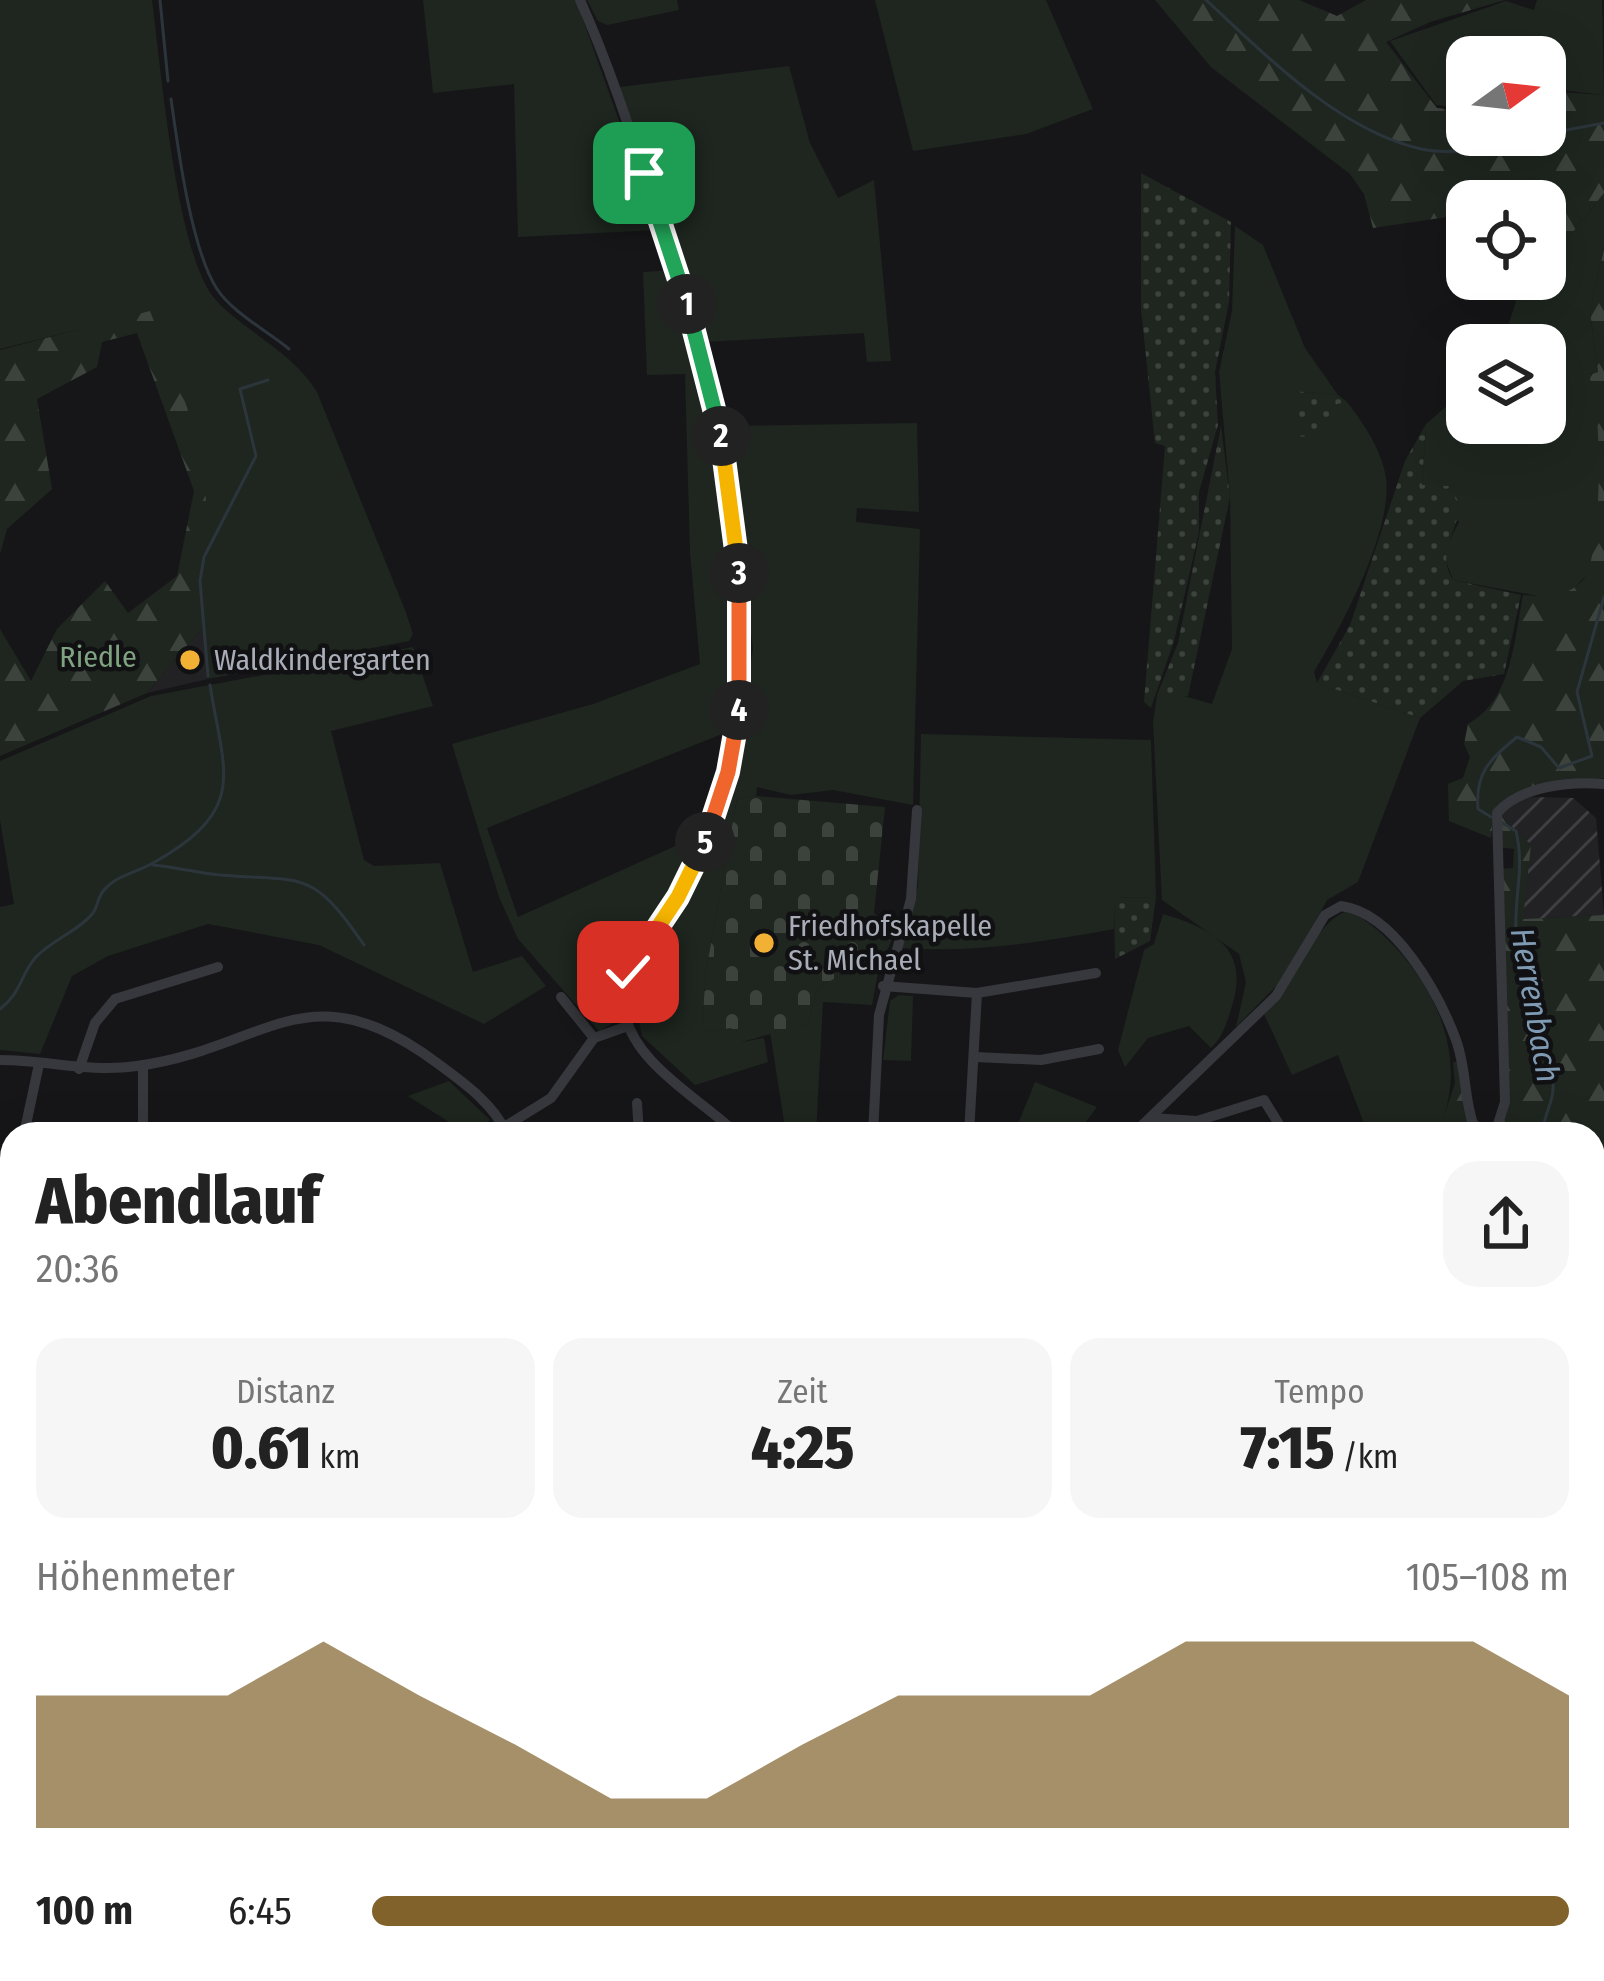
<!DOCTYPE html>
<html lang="de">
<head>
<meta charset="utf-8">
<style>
  :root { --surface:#fff; --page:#f6f6f6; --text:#222; --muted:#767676; --accent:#80622a }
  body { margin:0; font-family:"Fira Sans Condensed",sans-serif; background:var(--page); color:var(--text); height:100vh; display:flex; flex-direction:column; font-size:45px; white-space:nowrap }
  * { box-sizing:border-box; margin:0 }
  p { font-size:39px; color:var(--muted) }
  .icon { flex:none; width:66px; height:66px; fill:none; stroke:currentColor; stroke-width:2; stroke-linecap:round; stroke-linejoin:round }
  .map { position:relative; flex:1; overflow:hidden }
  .drawer { position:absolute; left:0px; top:1122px; width:1605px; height:861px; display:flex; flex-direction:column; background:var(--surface); border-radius:36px 36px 0 0; box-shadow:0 12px 48px #0002 }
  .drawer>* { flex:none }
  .needle { width:78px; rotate:75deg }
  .tools { position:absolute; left:1446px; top:36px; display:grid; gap:24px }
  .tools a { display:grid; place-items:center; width:120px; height:120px; border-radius:24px; background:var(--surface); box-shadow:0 12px 48px #0002; font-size:60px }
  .pin { position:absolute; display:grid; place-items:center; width:102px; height:102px; color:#fff; margin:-51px; border-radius:24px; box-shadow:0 6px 18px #0006 }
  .km { position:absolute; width:60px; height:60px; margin:-30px; border-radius:50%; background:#222; color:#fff; font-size:33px; line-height:60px; text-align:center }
  .round { display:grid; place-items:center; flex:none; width:126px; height:126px; border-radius:36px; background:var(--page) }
  .head { display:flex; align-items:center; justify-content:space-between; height:204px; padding:0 36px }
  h1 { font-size:66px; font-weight:800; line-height:90px }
  .figures { display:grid; grid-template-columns:repeat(3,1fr); gap:18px; height:204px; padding:12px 36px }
  .figures div { display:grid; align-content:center; border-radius:30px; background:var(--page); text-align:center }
  .figures b { font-size:60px; font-weight:800 }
  .figures small { font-size:33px; font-weight:400 }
  .figures p { font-size:33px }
  .chart { height:336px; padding:24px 36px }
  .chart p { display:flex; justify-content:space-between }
  .chart svg { width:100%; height:216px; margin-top:12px; fill:var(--accent); opacity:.7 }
  ul { padding:0 36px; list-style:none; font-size:39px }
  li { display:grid; grid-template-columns:192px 144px 1fr; align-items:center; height:90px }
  li i { height:30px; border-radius:15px; background:var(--accent) }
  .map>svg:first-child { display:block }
</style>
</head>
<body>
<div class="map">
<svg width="1604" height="1981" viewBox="0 0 1604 1981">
  <defs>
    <pattern id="industrial-furrows" width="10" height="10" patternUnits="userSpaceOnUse" patternTransform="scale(3)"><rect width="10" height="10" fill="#222225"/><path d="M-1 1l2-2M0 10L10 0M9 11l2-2" fill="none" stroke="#3f3f43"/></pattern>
    <pattern id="forest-firs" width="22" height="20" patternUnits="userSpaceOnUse" patternTransform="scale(3)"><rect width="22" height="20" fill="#1e261f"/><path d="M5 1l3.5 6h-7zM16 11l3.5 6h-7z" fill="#3c433d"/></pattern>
    <pattern id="cemetery-stones" width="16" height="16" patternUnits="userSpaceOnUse" patternTransform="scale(3)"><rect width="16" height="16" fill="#1e261f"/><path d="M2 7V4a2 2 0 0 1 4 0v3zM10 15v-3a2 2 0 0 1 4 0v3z" fill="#3c433d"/></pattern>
    <pattern id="garden-dots" width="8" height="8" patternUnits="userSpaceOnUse" patternTransform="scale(3)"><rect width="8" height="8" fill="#1e261f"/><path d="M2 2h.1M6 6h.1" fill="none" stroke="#3c433d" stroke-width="1.8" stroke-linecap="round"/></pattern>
  </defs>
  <rect width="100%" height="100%" fill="#161618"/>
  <!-- built -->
  <path fill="#222225" d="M203,627L208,679L147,693Z"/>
  <!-- industrial -->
  <path fill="url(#industrial-furrows)" d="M1534,797L1573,798L1596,818L1604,915L1522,919L1531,845L1499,814L1515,799Z"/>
  <!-- green -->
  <g fill="#1e261f">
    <path d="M0,0H152C161,69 175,235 209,291C231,325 290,347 317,392L405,610L413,634L409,641L208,679L196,582L206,506L198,447L150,312L0,349Z"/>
    <path d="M423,0H576L658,230L518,237L514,84L433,93Z"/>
    <path d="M587,0H677L679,10L607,25L598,21Z"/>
    <path d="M875,0H1046L1093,109L1026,134L913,151Z"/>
    <path d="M1537,0H1602L1604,95L1545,88V57H1467V108L1436,105L1390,41L1506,1L1534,10Z"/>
    <path d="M789,66L810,143L838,198L874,180L891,361L867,362L864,333L705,342L620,87Z"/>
    <path d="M1604,193V249L1590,311L1598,372L1590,374L1602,431L1596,554L1586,576L1571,591L1549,598L1453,580L1443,553L1459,522L1422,485L1426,424L1467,388V423H1545V345H1502L1523,279H1545V251L1559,250Z"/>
    <path d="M1235,226L1263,245L1305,348L1338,395L1294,391L1347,402C1364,424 1382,450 1386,478C1393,531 1341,627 1314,672L1317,683L1420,718L1358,882L1327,900L1289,973L1236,1027L1246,982L1239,954L1162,900L1153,722L1157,695L1174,693L1212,704L1232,649L1230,497L1219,372L1232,311Z"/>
    <path d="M672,270C718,418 749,574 732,730L487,828L518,917L704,833L619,977L617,1021L599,1031L518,939L499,897L452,744L593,704L700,664L690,553L685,374L647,375L643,272Z"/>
    <path d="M917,423L919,512L857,508L856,522L920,529L913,805L833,790L791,795L757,787L756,796L737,799L706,971L702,1025L709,1032L731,1028L742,1042L764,1038L768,1062L695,1085L642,1036L633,992L646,956L696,873L719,820L741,730L753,648L724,426Z"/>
    <path d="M413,647L433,706L331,731L364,860L374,866L440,863L473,972L522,956L546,986L484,1024L319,945L208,924L108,956L72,976L40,1054L0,1050V907L14,904L0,820V761L151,696Z"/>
    <path d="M921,734L1151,740L1156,897L1114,898V929C1043,942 975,953 902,948L918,886Z"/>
    <path d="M1351,911C1418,952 1470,1039 1444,1116L1455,1134H1368L1338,1055L1292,1075L1264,1014C1288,989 1320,912 1351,911Z"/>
    <path d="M1163,914C1213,929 1250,948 1232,1006C1227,1022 1223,1037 1211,1048L1189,1026L1148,1038L1125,1067L1118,1050L1144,950L1154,944Z"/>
    <path d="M889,929L895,932L878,972L872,1005L823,1002L816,1134H786L770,1032L808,1024L817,988L860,965Z"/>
    <path d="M899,995L913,996L911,1061L883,1060L890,1001Z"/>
    <path d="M449,1081L490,1120L468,1134L408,1096Z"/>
    <path d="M1035,1082L1097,1107L1077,1134H1014Z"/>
    <path d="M1604,1642V1817L1593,1828V1643Z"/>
  </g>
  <!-- forest -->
  <g fill="url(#forest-firs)">
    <path d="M1155,0H1299L1337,16L1366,0H1505L1430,22L1386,42L1437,108L1467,111V135H1545V91L1604,95V193L1558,251H1545V201H1467V214L1373,228L1364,194L1350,174L1211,67Z"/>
    <path d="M1604,249V778C1564,784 1528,782 1494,812L1491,838L1449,821L1448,784L1463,778L1470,757L1464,744L1468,724C1512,700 1514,641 1523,595C1546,597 1567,598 1584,579C1602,556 1604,400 1588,375L1598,372L1590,311Z"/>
    <path d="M150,311C173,372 207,441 206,507C206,553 195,576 203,627L147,693L0,756V629L31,681L57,629L105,581L128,613L177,576L194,491L137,333L102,342L97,367L37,399L52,489L7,529L0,554V350Z"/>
    <path d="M1499,814L1531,845L1523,919L1604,915V1198L1593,1196V1134H1455L1444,1116L1455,1083L1453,1062H1458L1476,1129L1503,1121L1499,869L1513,868L1514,849L1497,847Z"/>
    <path d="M1604,1390V1642L1593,1643V1407Z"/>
    <path d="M1152,1971H1472L1473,1981H1157Z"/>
  </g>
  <!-- cemetery -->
  <path fill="url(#cemetery-stones)" d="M756,796L885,807L874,913L889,929L860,965L817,988L808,1024L741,1042L731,1028L709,1032L702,1026L706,971L737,799Z"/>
  <!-- garden -->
  <g fill="url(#garden-dots)">
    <path d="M1141,173L1231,222L1229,302L1215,372L1218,425L1199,492V532L1174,641L1151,708L1144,702L1165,446L1155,443L1141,309Z"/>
    <path d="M1294,391L1338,395L1347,402L1337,404L1321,440L1294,435Z"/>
    <path d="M1426,424L1422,485L1448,486C1479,517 1429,543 1453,580L1521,595L1504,674L1463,681L1420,718L1317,683L1350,625L1405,461Z"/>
    <path d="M1221,426L1230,497L1188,696L1157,695L1178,643Z"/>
    <path d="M1156,897L1150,941L1115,959L1114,898Z"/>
  </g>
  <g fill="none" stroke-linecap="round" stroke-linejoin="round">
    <!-- stream -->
    <g stroke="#2c353c" stroke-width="3">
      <path d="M160,0L168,81"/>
      <path d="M1206,0C1266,55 1338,130 1421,149C1457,157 1507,144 1542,135"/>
      <path d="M171,99C178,148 191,249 217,289C232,312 267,331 289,349"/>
      <path d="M1545,134L1604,123"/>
      <path d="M208,676L200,581L204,557L256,456L240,389L268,380"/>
      <path d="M1491,817L1478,809C1475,773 1489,760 1517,737L1541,747L1559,768L1592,756L1577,692L1604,597"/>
      <path d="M1499,821L1516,831C1525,868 1514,896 1516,933C1518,985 1556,1035 1553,1089C1553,1105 1541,1117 1545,1134"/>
      <path d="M153,865C176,867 197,873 220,875C303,882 311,867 364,945"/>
      <path d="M0,1009C21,993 20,976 35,958C51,940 79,931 93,913C98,906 98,895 105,889C117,875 138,872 153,863C249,809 224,774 210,685"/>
      <path d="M1593,1430L1604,1427"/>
      <path d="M0,1804H12"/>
      <path d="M521,1971L533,1981"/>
      <path d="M843,1981L844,1971"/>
    </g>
    <!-- minor -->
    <g stroke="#37383d" stroke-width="10">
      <path d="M580,0C610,67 632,136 655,206C715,384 769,580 729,769C720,813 701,858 679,896C657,932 619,963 624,1008C630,1062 701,1099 737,1134"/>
      <path d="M883,986L977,993L1096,973"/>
      <path d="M561,997L594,1038"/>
      <path d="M975,1057L1041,1060L1099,1049"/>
      <path d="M0,1060C46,1060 90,1073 137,1066C268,1048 306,966 437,1063C464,1083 493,1103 507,1134"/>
      <path d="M79,1069L95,1023L115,999L218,967"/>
      <path d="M637,1103L639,1134"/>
      <path d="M1152,1118L1197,1121L1264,1100L1285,1134"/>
      <path d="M504,1127L551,1098L594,1038L628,1026"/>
      <path d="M24,1134L39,1064"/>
      <path d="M143,1134V1065"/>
      <path d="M873,1134L879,1015L911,899L917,810"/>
      <path d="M969,1134L977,993"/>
      <path d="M1133,1134L1276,996L1325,915L1341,906C1395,913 1439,994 1456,1040C1466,1067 1464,1097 1473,1124L1482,1130L1497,1127L1505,1102L1497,813C1520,786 1570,781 1604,784"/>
      <path d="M0,1313L12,1331"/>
      <path d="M0,1460L12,1469"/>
      <path d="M0,1519L12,1527"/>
      <path d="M0,1582L12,1588"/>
      <path d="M0,1669L12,1675"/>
      <path d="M1142,1971L1147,1981"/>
      <path d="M151,1981L153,1971"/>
      <path d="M694,1981L695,1971"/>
      <path d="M1062,1981L1065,1971"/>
    </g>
    <!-- major -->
    <g stroke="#53555c" stroke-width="14">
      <path d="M1593,1324L1604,1321"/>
      <path d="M0,1954L12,1946"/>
      <path d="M298,1971L324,1981"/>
      <path d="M827,1981L830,1971"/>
    </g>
  </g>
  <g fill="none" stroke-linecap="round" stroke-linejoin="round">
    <defs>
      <path id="split-1" d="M644,173L687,304"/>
      <path id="split-2" d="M687,304L721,436"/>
      <path id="split-3" d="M721,436L739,573"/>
      <path id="split-4" d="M739,710V573"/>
      <path id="split-5" d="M705,842L728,772L739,710"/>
      <path id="split-6" d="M628,972L678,897L705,842"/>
    </defs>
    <!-- split-1 casing -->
    <use href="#split-1" stroke="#fff" stroke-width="24"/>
    <!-- split-2 casing -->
    <use href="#split-2" stroke="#fff" stroke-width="24"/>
    <!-- split-3 casing -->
    <use href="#split-3" stroke="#fff" stroke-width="24"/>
    <!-- split-4 casing -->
    <use href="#split-4" stroke="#fff" stroke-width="24"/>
    <!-- split-5 casing -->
    <use href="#split-5" stroke="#fff" stroke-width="24"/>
    <!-- split-6 casing -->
    <use href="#split-6" stroke="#fff" stroke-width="24"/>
    <!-- split-1 -->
    <use href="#split-1" stroke="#22a559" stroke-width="15"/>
    <!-- split-2 -->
    <use href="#split-2" stroke="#22a559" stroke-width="15"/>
    <!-- split-3 -->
    <use href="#split-3" stroke="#f5b400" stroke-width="15"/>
    <!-- split-4 -->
    <use href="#split-4" stroke="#f0652b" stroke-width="15"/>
    <!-- split-5 -->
    <use href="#split-5" stroke="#f0652b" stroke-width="15"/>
    <!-- split-6 -->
    <use href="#split-6" stroke="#f5b400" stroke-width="15"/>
  </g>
  <!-- markers -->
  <g fill="#f2b134" stroke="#111113" stroke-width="4.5">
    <circle cx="190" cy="660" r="12"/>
    <circle cx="764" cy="943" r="12"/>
  </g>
  <g text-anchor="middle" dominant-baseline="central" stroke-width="9" stroke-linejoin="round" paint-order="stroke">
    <!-- park labels -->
    <g font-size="30" fill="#7fa381" stroke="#111113">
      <text x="98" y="657">Riedle</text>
    </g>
    <!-- poi labels -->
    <g font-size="30" fill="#a8adb8" stroke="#111113" text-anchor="start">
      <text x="214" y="660">Waldkindergarten</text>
      <text x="788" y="926">Friedhofskapelle<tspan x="788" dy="34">St. Michael</tspan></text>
    </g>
    <!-- water labels -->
    <g font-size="33" font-style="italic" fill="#7f9bb3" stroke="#111113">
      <text transform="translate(1535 1005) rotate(80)">Herrenbach</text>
    </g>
  </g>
</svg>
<div class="tools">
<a><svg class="needle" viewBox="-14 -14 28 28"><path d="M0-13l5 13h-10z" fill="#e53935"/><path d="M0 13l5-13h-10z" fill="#767676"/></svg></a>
<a><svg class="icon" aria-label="locate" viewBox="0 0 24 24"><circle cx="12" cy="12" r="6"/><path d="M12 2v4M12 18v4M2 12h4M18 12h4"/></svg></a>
<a><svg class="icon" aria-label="layers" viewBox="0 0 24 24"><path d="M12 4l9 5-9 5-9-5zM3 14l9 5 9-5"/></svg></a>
</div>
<div class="pin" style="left:644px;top:173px;background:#1e9e55"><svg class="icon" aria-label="arrive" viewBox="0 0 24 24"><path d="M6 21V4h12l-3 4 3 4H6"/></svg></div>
<div class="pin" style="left:628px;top:972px;background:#d93025"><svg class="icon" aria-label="check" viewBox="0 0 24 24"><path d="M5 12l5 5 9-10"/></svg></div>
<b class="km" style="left:687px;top:304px">1</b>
<b class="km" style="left:721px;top:436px">2</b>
<b class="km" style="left:739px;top:573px">3</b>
<b class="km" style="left:739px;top:710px">4</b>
<b class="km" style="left:705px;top:842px">5</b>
<section class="drawer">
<div class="head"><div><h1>Abendlauf</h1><p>20:36</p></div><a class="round"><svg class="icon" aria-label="share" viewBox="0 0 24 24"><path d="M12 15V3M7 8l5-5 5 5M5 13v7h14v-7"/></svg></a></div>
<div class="figures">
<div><p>Distanz</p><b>0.61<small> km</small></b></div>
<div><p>Zeit</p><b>4:25</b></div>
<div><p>Tempo</p><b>7:15<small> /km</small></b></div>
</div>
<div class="chart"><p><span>Höhenmeter</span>105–108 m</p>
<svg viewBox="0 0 160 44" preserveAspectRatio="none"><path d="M0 44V17L10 17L20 17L30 6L40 17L50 27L60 38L70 38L80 27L90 17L100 17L110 17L120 6L130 6L140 6L150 6L160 17V44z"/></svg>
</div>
<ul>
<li><b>100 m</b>6:45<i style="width:100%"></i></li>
</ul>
</section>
</div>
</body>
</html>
